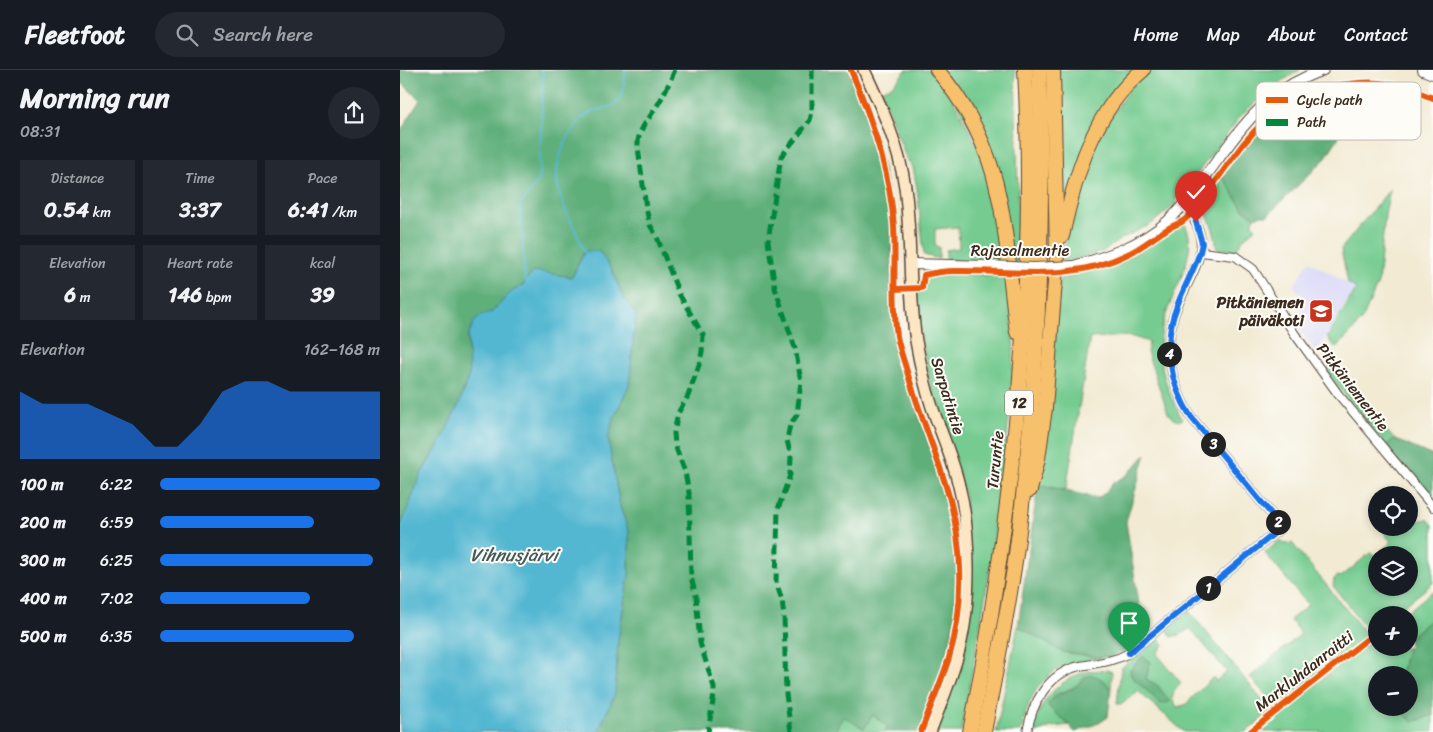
<!DOCTYPE html>
<html lang="en">
<head>
<meta charset="utf-8">
<style>
  :root { --surface:#171b24; --page:#242831; --text:#f1f3f6; --muted:#9ea1a6; --line:#363941; --accent:#1a73e8 }
  body { margin:0; font-family:Sriracha,sans-serif; background:var(--page); color:var(--text); height:100vh; display:flex; flex-direction:column; font-size:19px; white-space:nowrap }
  * { box-sizing:border-box; margin:0 }
  p { font-size:16px; color:var(--muted) }
  .icon { flex:none; width:28px; height:28px; fill:none; stroke:currentColor; stroke-width:2; stroke-linecap:round; stroke-linejoin:round }
  .map { position:relative; flex:1; overflow:hidden }
  .drawer { display:flex; flex-direction:column; background:var(--surface); width:400px }
  .drawer>* { flex:none }
  .fabs { position:absolute; left:968px; top:416px; display:grid; gap:10px }
  .fabs a { display:grid; place-items:center; width:50px; height:50px; border-radius:50%; background:var(--surface); box-shadow:0 2px 8px #0003; font-size:25px }
  .pin { position:absolute; display:grid; place-items:center; width:42px; height:42px; color:#fff; margin:-51px -21px; border-radius:50% 50% 50% 0; rotate:-45deg; box-shadow:0 0 5px #0007 }
  .pin .icon { rotate:45deg }
  .km { position:absolute; width:25px; height:25px; margin:-12px; border-radius:50%; background:#222; color:#fff; font-size:14px; line-height:25px; text-align:center }
  .round { display:grid; place-items:center; flex:none; width:52px; height:52px; border-radius:26px; background:var(--page) }
  .overview { display:flex; align-items:center; justify-content:space-between; height:85px; padding:0 20px }
  h1 { font-size:28px; font-weight:800; line-height:38px }
  .stats { display:grid; grid-template-columns:repeat(3,1fr); gap:8px; height:85px; padding:5px 20px }
  .stats div { display:grid; align-content:center; border-radius:0px; background:var(--page); text-align:center }
  .stats b { font-size:21px; font-weight:800 }
  .stats small { font-size:14px; font-weight:400 }
  .stats p { font-size:14px }
  .chart { height:140px; padding:10px 20px }
  .chart p { display:flex; justify-content:space-between }
  .chart svg { width:100%; height:90px; margin-top:5px; fill:var(--accent); opacity:.7 }
  ul { padding:0 20px; list-style:none; font-size:16px }
  li { display:grid; grid-template-columns:80px 60px 1fr; align-items:center; height:38px }
  li i { height:12px; border-radius:6px; background:var(--accent) }
  header { display:flex; align-items:center; gap:30px; box-sizing:border-box; height:70px; padding:0 25px; background:var(--surface); border-bottom:1px solid var(--line) }
  header strong { font-size:24px }
  nav { display:flex; gap:28px; margin-inline-start:auto; font-size:18px }
  .search { width:350px; height:45px; background:var(--page); display:flex; align-items:center; gap:12px; box-sizing:border-box; padding:0 18px; border-radius:28px; color:var(--muted); font-size:19px }
  main { display:flex; flex:1; min-height:0 }
  .map>svg:first-child { display:block }
</style>
</head>
<body>
<header>
<strong>Fleetfoot</strong>
<div class="search"><svg class="icon" aria-label="search" viewBox="0 0 24 24"><circle cx="10" cy="10" r="6"/><path d="M15 15l6 6"/></svg>Search here</div>
<nav><a>Home</a><a>Map</a><a>About</a><a>Contact</a></nav>
</header>
<main>
<section class="drawer">
<div class="overview"><div><h1>Morning run</h1><p>08:31</p></div><a class="round"><svg class="icon" aria-label="share" viewBox="0 0 24 24"><path d="M12 15V3M7 8l5-5 5 5M5 13v7h14v-7"/></svg></a></div>
<div class="stats">
<div><p>Distance</p><b>0.54<small> km</small></b></div>
<div><p>Time</p><b>3:37</b></div>
<div><p>Pace</p><b>6:41<small> /km</small></b></div>
</div>
<div class="stats">
<div><p>Elevation</p><b>6<small> m</small></b></div>
<div><p>Heart rate</p><b>146<small> bpm</small></b></div>
<div><p>kcal</p><b>39</b></div>
</div>
<div class="chart"><p><span>Elevation</span>162–168 m</p>
<svg viewBox="0 0 160 44" preserveAspectRatio="none"><path d="M0 44V11L10 17L20 17L30 17L40 22L50 27L60 38L70 38L80 27L90 11L100 6L110 6L120 11L130 11L140 11L150 11L160 11V44z"/></svg>
</div>
<ul>
<li><b>100 m</b>6:22<i style="width:100%"></i></li>
<li><b>200 m</b>6:59<i style="width:70%"></i></li>
<li><b>300 m</b>6:25<i style="width:97%"></i></li>
<li><b>400 m</b>7:02<i style="width:68%"></i></li>
<li><b>500 m</b>6:35<i style="width:88%"></i></li>
</ul>
</section>
<div class="map">
<svg width="1033" height="662" viewBox="0 0 1033 662">
  <rect width="100%" height="100%" fill="#fdfcf7"/>
  <filter id="ink" filterUnits="userSpaceOnUse"><feTurbulence type="fractalNoise" baseFrequency=".02" numOctaves="2"/><feDisplacementMap in="SourceGraphic" scale="10" xChannelSelector="R" yChannelSelector="G"/><feConvolveMatrix kernelMatrix="1 2 1 2 8 2 1 2 1" color-interpolation-filters="sRGB"/></filter>
  <filter id="wash" filterUnits="userSpaceOnUse"><feTurbulence type="fractalNoise" baseFrequency=".0096" numOctaves="4" result="noise"/><feDisplacementMap in="SourceGraphic" scale="20" xChannelSelector="R" yChannelSelector="G"/><feGaussianBlur stdDeviation="1.12" result="paint"/><feColorMatrix in="noise" values="0 0 0 0 0 0 0 0 0 0 0 0 0 0 0 0 0 1.4 0 .05"/><feComposite in="paint" operator="in"/></filter>
  <g filter="url(#wash)">
    <rect width="100%" height="100%" fill="#f2ead3"/>
    <!-- built -->
    <path fill="#d8d7f8" d="M909,191L956,218L916,283L893,251L906,230L894,216Z"/>
    <!-- green -->
    <g fill="#74cb90" stroke="#587a57" fill-rule="evenodd">
      <path d="M506,0H530L553,29L585,91L605,192L546,190V180L559,178L558,157L535,159V176L539,177V189L524,185L517,118L513,98L506,88L481,20L493,15Z"/>
      <path d="M541,0H615L618,120L617,192H612L601,118Z"/>
      <path d="M657,0H735L710,27L659,161Z"/>
      <path d="M750,0H900L869,19L840,47L771,138L751,154L721,169L704,181L684,187L662,191L670,149L692,77L729,19Z"/>
      <path d="M823,107L843,139L855,147L852,154L856,158L845,167L835,181L826,179H817C815,163 811,150 802,136Z"/>
      <path d="M990,119L985,145L978,213L963,248L952,262L936,278L927,268L956,219L948,213L941,179Z"/>
      <path d="M784,153C804,183 764,231 761,265C758,295 767,322 782,349L779,351L773,349L768,343L747,282L749,272L730,266L690,268L666,420L638,415L660,208C689,205 719,194 744,178C757,169 769,160 784,153Z"/>
      <path d="M547,203L607,206C609,225 612,244 613,263C615,305 609,349 604,391C594,482 578,572 561,662H533L562,580L565,427L533,327L519,258L516,222C526,219 525,215 525,207Z"/>
      <path d="M929,297L994,369L986,376L927,303Z"/>
      <path d="M1009,448L1017,451L1028,449L1033,455V513L993,545H976V558L970,563L933,516L934,509L937,506L941,507L970,483L976,485V518H1009V485H977L991,472L981,458H1009Z"/>
      <path d="M879,471L886,474L892,473L967,565L876,637L850,607L901,564L890,550L908,535L865,483Z"/>
      <path d="M1033,521V548L1010,567L1009,570V545H1003Z"/>
      <path d="M789,541L871,641L846,662H784L738,621L722,634H717L721,598L759,569L764,574L757,584L781,613L774,622L772,629L777,637L785,635L813,607L816,611L827,602L790,558L779,566L777,565L772,567L767,560ZM750,592L746,609L758,616L769,632L742,616L731,606Z"/>
      <path d="M618,556L662,581L701,588C692,590 682,590 673,593C639,603 627,631 621,662H596Z"/>
      <path d="M976,566V578H1007L1001,605H976V638H997L1013,652L1033,645V662H856Z"/>
      <path d="M707,600L712,602L711,619L705,611L685,606L675,617L655,625L667,653L670,655L651,657L639,662H635C634,633 663,606 690,601C696,600 701,601 707,600Z"/>
      <path d="M473,645L488,657L485,662H436L443,646Z"/>
    </g>
    <!-- forest -->
    <g fill="#5faf7a" stroke="#4d6c4c">
      <path d="M0,0H449C469,49 489,103 491,156C493,192 490,230 495,266C497,280 502,295 507,309C517,344 531,378 542,413C561,468 562,528 547,584C540,611 529,636 519,662H485L488,657L473,645L464,659L443,646L436,662H198L215,624L218,569L229,504V462L220,437L208,369L212,352L229,315L236,244L223,227L212,200L185,181L172,207L123,216L112,221L92,242L81,246L68,267L69,305L59,334L40,373L21,404L0,458V62L20,30L0,11Z"/>
      <path d="M964,18H982L1010,23L1008,30L983,25H966L924,90L868,145H861L855,147L843,139L823,107C847,73 866,45 907,28C915,25 924,21 932,20C943,19 953,19 964,18Z"/>
      <path d="M994,369L1033,386V431L1004,400L986,376Z"/>
      <path d="M746,384L726,452L739,534L737,571L727,579L713,586L701,588L662,582L618,556L638,415L698,428L706,422L713,413L727,405Z"/>
      <path d="M1033,548V645L1013,652L997,638H1009V605H1001L1007,578H1009L1010,567Z"/>
      <path d="M743,586L750,592L746,609L758,616L770,632L761,634L731,606L730,600Z"/>
      <path d="M691,605C701,607 705,611 711,619L708,647L699,653L675,662L669,655L649,637L648,633C659,621 665,624 675,617C681,612 683,607 691,605Z"/>
    </g>
    <!-- water -->
    <path fill="#52b7d1" stroke="#467078" d="M185,181H199L212,200L223,227L236,244L229,315L212,352L208,369L220,437L229,462V504L218,569L215,624L198,662H0V458L21,404L40,373L59,334L69,305L68,267L74,252L81,246L92,242L112,221L123,216L125,211L134,201L172,207Z"/>
    <g fill="none" stroke-linecap="round" stroke-linejoin="round">
      <!-- stream -->
      <g stroke="#52b7d1" stroke-width="2">
        <path d="M185,183C178,161 157,131 157,108C156,86 170,56 188,44C199,37 211,41 219,30C224,23 224,9 226,0"/>
        <path d="M125,211L120,135L139,110L143,0"/>
      </g>
    </g>
  </g>
  <g filter="url(#ink)">
    <g fill="none" stroke-linecap="round" stroke-linejoin="round">
      <defs>
        <g id="minor">
          <path d="M801,182L835,186L853,199L894,263L938,324L1033,437"/>
          <path d="M627,662C632,633 648,603 680,596C697,593 713,592 729,583L882,457L791,347C773,318 765,285 772,252C783,208 824,177 783,136"/>
        </g>
        <g id="tertiary">
          <path d="M1023,0L1033,4"/>
          <path d="M510,194L589,196"/>
          <path d="M673,196C707,187 741,175 768,151C781,139 791,125 802,111C839,62 862,21 923,0"/>
        </g>
        <path id="secondary" d="M464,0C482,38 499,76 505,117C512,168 508,220 516,271C520,294 525,316 532,337C541,363 553,389 559,416C571,462 571,534 559,580C552,608 540,635 530,662"/>
        <g id="motorway">
          <path d="M537,0C608,83 603,161 617,262"/>
          <path d="M662,166C675,106 693,41 743,0"/>
          <path d="M630,420L638,389L645,338L657,186L653,0"/>
          <path d="M570,662C613,444 637,222 625,0"/>
          <path d="M584,662C597,593 612,523 620,453C638,303 645,151 639,0"/>
        </g>
      </defs>
      <!-- minor casing -->
      <use href="#minor" stroke="#564739" stroke-width="10"/>
      <!-- tertiary casing -->
      <use href="#tertiary" stroke="#564739" stroke-width="12"/>
      <!-- secondary casing -->
      <use href="#secondary" stroke="#564739" stroke-width="14"/>
      <!-- motorway casing -->
      <use href="#motorway" stroke="#564739" stroke-width="16"/>
      <!-- minor -->
      <use href="#minor" stroke="#fff" stroke-width="8"/>
      <!-- tertiary -->
      <use href="#tertiary" stroke="#fff" stroke-width="10"/>
      <!-- secondary -->
      <use href="#secondary" stroke="#fce6c4" stroke-width="11"/>
      <!-- motorway -->
      <use href="#motorway" stroke="#f7c06c" stroke-width="14"/>
      <defs>
        <path id="tertiary-bridge" d="M589,196L634,198L673,196"/>
      </defs>
      <!-- tertiary-bridge casing -->
      <use href="#tertiary-bridge" stroke="#564739" stroke-width="12" stroke-linecap="butt"/>
      <!-- tertiary-bridge -->
      <use href="#tertiary-bridge" stroke="#fff" stroke-width="10"/>
      <!-- quiet -->
      <g stroke="#00873e" stroke-width="5" stroke-dasharray="10 5" stroke-linecap="butt">
        <path d="M275,0C269,13 263,27 255,39C247,52 237,60 238,77L246,138L250,155L257,167L279,224L303,265L302,282L299,295L288,326L278,343L274,363L275,375L285,402L289,423L291,507L296,526L300,573L314,617V625L308,662"/>
        <path d="M391,662L386,624L384,547L382,530L376,512L378,439L390,405L391,387L387,370L390,355L397,345L401,311L395,278L375,218L368,171L381,87L410,50L412,42V0"/>
      </g>
      <defs>
        <g id="cycleway">
          <path d="M451,0C472,49 490,102 494,156C496,192 492,230 497,266C499,277 503,288 506,298C517,337 533,374 545,413C563,468 566,532 549,588C541,613 530,637 521,662"/>
          <path d="M495,219L522,218L524,205C533,203 544,201 554,201C616,200 669,213 728,184C743,177 755,166 769,158C774,155 779,154 783,151C797,141 820,104 832,89C860,49 892,23 941,15C956,13 971,11 986,14C1002,17 1018,22 1033,28"/>
          <path d="M850,662L976,562"/>
        </g>
      </defs>
      <!-- cycleway casing -->
      <use href="#cycleway" stroke="#fdfcf7" stroke-width="9"/>
      <!-- cycleway -->
      <use href="#cycleway" stroke="#e8590c" stroke-width="6"/>
    </g>
  </g>
  <g fill="none" stroke-linecap="round" stroke-linejoin="round" filter="url(#ink)">
    <defs>
      <path id="route" d="M729,583L882,457L791,347C770,314 762,273 777,236C784,217 794,200 800,182L802,173L796,152"/>
    </defs>
    <!-- route casing -->
    <use href="#route" stroke="#fff" stroke-width="10"/>
    <!-- route -->
    <use href="#route" stroke="#1a73e8" stroke-width="6"/>
  </g>
  <!-- icons -->
  <defs>
    <symbol id="school-square" viewBox="-11 -11 22 22"><rect x="-9" y="-9" width="18" height="18" rx="4" fill="#c8321e" stroke="#fdfcf7"/><path d="M0-5L7-2L0 1L-7-2ZM-4 1L0 2.5L4 1V4Q0 6-4 4Z" fill="#fff"/></symbol>
  </defs>
  <g fill-rule="evenodd">
    <use href="#school-square" x="907" y="227" width="28" height="28"/>
  </g>
  <g text-anchor="middle" dominant-baseline="central" stroke-width="4" stroke-linejoin="round" paint-order="stroke">
    <!-- shield labels -->
    <rect fill="#fdfcf7" stroke="#75695f" stroke-width="1" x="605" y="320.5" width="28" height="25" rx="4"/>
    <g font-size="15" font-weight="bold" fill="#3b2a1e">
      <text x="619" y="333">12</text>
    </g>
    <!-- street labels -->
    <g font-size="16" fill="#3b2a1e" stroke="#fdfcf7">
      <text x="620" y="180">Rajasalmentie</text>
      <text transform="translate(953 317) rotate(52)">Pitkäniementie</text>
      <text transform="translate(548 326) rotate(73)">Sarpatintie</text>
      <text transform="translate(595 390) rotate(-84)">Turuntie</text>
      <text transform="translate(904 601) rotate(-38)">Markluhdanraitti</text>
    </g>
    <!-- poi labels -->
    <g font-size="16" font-weight="bold" fill="#3b2a1e" stroke="#fdfcf7" text-anchor="end">
      <text x="904" y="232">Pitkäniemen<tspan x="904" dy="18">päiväkoti</tspan></text>
    </g>
    <!-- water labels -->
    <g font-size="18" font-style="italic" fill="#435b5d" stroke="#fdfcf7">
      <text x="114" y="485">Vihnusjärvi</text>
    </g>
  </g>
  <!-- legend -->
  <rect x="856" y="12" width="165" height="58" rx="8" fill="#fdfcf7" stroke="#c3bdb6" stroke-width="1"/>
  <rect x="866" y="27" width="22" height="6" fill="#e8590c"/>
  <rect x="866" y="49" width="22" height="7" fill="#00873e"/>
  <g font-size="14" fill="#3b2a1e">
    <text x="897" y="35">Cycle path</text>
    <text x="897" y="57">Path</text>
  </g>
</svg>
<div class="fabs">
<a><svg class="icon" aria-label="locate" viewBox="0 0 24 24"><circle cx="12" cy="12" r="6"/><path d="M12 2v4M12 18v4M2 12h4M18 12h4"/></svg></a>
<a><svg class="icon" aria-label="layers" viewBox="0 0 24 24"><path d="M12 4l9 5-9 5-9-5zM3 14l9 5 9-5"/></svg></a>
<a>+</a>
<a>−</a>
</div>
<div class="pin" style="left:729px;top:583px;background:#1e9e55"><svg class="icon" aria-label="arrive" viewBox="0 0 24 24"><path d="M6 21V4h12l-3 4 3 4H6"/></svg></div>
<div class="pin" style="left:796px;top:152px;background:#d93025"><svg class="icon" aria-label="check" viewBox="0 0 24 24"><path d="M5 12l5 5 9-10"/></svg></div>
<b class="km" style="left:808px;top:518px">1</b>
<b class="km" style="left:878px;top:452px">2</b>
<b class="km" style="left:813px;top:374px">3</b>
<b class="km" style="left:769px;top:284px">4</b>
</div>
</main>
</body>
</html>
